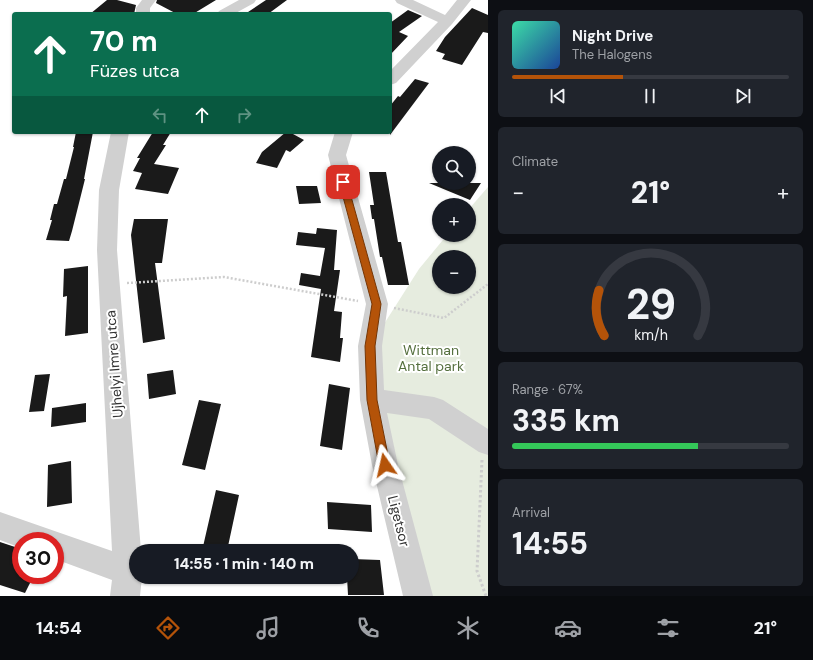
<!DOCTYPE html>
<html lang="en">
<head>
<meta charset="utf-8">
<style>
	body { margin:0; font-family:"DM Sans",sans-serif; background:#20242c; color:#f1f3f6; height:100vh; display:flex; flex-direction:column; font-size:15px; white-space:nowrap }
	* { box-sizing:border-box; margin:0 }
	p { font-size:13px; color:#9ea1a6 }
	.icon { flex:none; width:22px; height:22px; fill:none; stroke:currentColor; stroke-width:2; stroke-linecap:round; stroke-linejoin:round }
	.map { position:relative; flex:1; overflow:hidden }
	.drawer { display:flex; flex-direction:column; gap:10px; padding:10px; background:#0d0f14; width:325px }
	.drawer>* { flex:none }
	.top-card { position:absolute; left:12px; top:12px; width:380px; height:122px; border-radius:4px; box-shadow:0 1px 3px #0004; background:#0b6e4f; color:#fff; overflow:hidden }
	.controls { position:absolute; left:432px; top:146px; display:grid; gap:8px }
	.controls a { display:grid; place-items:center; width:44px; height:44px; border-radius:50%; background:#171b24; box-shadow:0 1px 3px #0004; font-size:20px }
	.speed { position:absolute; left:12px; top:532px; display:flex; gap:8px; font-size:20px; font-weight:700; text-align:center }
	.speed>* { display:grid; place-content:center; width:52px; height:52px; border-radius:50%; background:#171b24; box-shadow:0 1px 3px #0004; line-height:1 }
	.speed .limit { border:6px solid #d22; background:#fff; color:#111 }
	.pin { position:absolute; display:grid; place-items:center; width:34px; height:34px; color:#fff; margin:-17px; border-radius:8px; box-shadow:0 2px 6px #0006 }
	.me { position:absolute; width:44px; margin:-22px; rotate:349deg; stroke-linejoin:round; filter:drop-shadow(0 0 3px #0008) }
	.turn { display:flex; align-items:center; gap:14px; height:84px; padding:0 12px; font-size:18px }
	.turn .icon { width:52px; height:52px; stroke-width:2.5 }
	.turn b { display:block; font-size:28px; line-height:34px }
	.lanes { display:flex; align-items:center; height:38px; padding:0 12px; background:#0003; justify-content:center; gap:20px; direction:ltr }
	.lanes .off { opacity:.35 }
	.big { font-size:30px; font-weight:800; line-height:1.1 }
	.drawer .widget { flex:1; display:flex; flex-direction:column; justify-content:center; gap:6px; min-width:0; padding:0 14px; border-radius:6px; background:#20242c }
	.drawer .dial { align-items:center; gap:0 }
	.dial svg { height:104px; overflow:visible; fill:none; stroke:#363941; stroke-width:7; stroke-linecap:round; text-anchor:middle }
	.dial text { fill:#f1f3f6; stroke:none }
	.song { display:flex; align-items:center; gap:12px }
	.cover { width:48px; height:48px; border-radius:6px; background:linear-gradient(135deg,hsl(160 70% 55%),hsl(220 70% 35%)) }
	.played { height:4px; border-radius:2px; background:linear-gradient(90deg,#b45309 40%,#363941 40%) }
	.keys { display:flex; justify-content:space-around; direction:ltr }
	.heat { display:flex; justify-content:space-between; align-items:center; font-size:22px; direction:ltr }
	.charge { height:6px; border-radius:3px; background:linear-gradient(90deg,#34c759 67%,#363941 0) }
	.trip { position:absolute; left:129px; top:544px; width:230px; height:40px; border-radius:20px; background:#171b24; box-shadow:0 1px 3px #0004; font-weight:800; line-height:40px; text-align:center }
	.tab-bar { display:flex; height:64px; justify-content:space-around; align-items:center; background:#090b0e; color:#9ea1a6 }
	.tab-bar .icon { width:28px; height:28px }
	.tab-bar .current { color:#b45309 }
	.tab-bar b { font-size:18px; color:#f1f3f6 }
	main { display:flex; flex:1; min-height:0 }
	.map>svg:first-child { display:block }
	.green { fill:#e6ecdf; fill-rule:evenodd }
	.building { fill:#1a1a1a }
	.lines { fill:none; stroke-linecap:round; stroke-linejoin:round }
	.path-far1 { stroke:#cdcdcd; stroke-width:2.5; stroke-dasharray:2 2; stroke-linecap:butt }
	.path { stroke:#cdcdcd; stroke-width:3; stroke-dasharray:2.5 2.5; stroke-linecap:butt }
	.minor { fill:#d0d0d0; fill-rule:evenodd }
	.route { fill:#b45309; stroke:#753606 }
	.labels { text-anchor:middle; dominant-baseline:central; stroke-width:4; stroke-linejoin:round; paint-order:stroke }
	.park-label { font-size:14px; fill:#56703f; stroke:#fff }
	.street-label { font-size:14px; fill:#333; stroke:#fff }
</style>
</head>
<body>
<main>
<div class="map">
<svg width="488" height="596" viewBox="0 0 488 596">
	<rect width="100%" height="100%" fill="#fff"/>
	<path class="green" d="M 488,187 L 488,596 L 418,596 L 370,346 L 419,269 L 447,235 L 469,235 L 469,209 ZM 439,257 L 469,257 L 469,287 L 439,287 Z"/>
	<path class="building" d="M 107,0 L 117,0 L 136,5 L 134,14 L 90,14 Z
		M 157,0 L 216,0 L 193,14 L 177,14 L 156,3 Z
		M 266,0 L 287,0 L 268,14 L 245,14 Z
		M 472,8 L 488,15 L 488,33 L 483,32 L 462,65 L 442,59 L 445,54 L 436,51 L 445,37 Z
		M 408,10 L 422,16 L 399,32 L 408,36 L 390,55 L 390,23 Z
		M 415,79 L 429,83 L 390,135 L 390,106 L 398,96 L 400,97 Z
		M 76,132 L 93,132 L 84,179 L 85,179 L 72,231 L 69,241 L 46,240 L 52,220 L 50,220 L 54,204 L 57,204 L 64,179 L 66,179 L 74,147 L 73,147 Z
		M 153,132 L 171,132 L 163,145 L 166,145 L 154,164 L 179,168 L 168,194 L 135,189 L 142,173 L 133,171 L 140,158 L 137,158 Z
		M 286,132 L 294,132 L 293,134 L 304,140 L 290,152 L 286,150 L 277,168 L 256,163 L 262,152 Z
		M 369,172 L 386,172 L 398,242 L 401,242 L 409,285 L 388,285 L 382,257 L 380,257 L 374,219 L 372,219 L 370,205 L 374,205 Z
		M 429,183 L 481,183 L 470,200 Z
		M 296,186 L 317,186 L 321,203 L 299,204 Z
		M 134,219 L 168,219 L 162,263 L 155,263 L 165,339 L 143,343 L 131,235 Z
		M 317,228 L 337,230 L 334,270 L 340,270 L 334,311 L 342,312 L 340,338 L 343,338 L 340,362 L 311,357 L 321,289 L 299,285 L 301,273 L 320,276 L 325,248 L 296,245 L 298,232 L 316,234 Z
		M 88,266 L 88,333 L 65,336 L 67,296 L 63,297 L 64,269 Z
		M 173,370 L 176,394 L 149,399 L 147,374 Z
		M 50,374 L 44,411 L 29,412 L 35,375 Z
		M 329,384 L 350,388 L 342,450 L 320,446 Z
		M 199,400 L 221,404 L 205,470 L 182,465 Z
		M 86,403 L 86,422 L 51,427 L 52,408 Z
		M 71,461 L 72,503 L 47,507 L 48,465 Z
		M 216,490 L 239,495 L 227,551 L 202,551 Z
		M 327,502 L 371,505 L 372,532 L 328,529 Z
		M 0,542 L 21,549 L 21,575 L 34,575 L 25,593 L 0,585 Z
		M 352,559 L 380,560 L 384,595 L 348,595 L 347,577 L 352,577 Z"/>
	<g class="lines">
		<path class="path-far1" d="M 127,283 L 224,277 L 358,301
			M 394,308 L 444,318 L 488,284"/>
		<path class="path" d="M 482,460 L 477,571 L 486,596"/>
		<path class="minor" d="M 142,0 L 156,0 L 150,8 L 150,14 L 136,14 L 136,8 Z
			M 239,0 L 256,0 L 254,3 L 234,14 L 217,14 L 219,11 Z
			M 395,0 L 413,0 L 445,15 L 457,0 L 471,0 L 452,24 L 396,83 L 390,85 L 390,71 L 438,22 L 397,3 Z
			M 111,132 L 129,132 L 119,190 L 117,250 L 141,551 L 136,551 L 136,577 L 142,577 L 140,596 L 110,596 L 112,580 L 55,559 L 55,541 L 21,541 L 21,548 L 0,540 L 0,512 L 112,551 L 97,250 L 99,190 Z
			M 335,132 L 353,132 L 346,155 L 388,304 L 382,346 L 384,390 L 434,397 L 443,400 L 488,429 L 488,455 L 479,452 L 429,419 L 387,413 L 398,465 L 433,596 L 403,596 L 372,465 L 360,400 L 358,346 L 366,304 L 328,155 Z"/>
	</g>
	<path class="route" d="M 343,179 L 347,182 L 381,304 L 375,346 L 377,400 L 390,465 L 388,469 L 385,470 L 381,469 L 379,465 L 367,400 L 365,346 L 372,304 L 339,182 Z"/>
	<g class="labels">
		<g class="park-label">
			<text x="431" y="350">Wittman<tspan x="431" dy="16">Antal park</tspan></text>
		</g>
		<g class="street-label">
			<text transform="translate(114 364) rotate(-94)">Ujhelyi Imre utca</text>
			<text transform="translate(399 521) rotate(76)">Ligetsor</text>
		</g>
	</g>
</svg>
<div class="controls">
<a><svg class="icon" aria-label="search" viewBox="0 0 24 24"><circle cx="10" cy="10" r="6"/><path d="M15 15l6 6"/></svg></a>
<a>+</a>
<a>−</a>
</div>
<div class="speed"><div class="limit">30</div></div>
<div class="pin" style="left:343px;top:182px;background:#d93025"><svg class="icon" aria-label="arrive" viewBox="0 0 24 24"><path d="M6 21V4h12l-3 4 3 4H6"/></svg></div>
<svg class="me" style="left:385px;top:465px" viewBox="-20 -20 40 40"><path d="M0-17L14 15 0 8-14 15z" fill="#b45309" stroke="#fff" stroke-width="4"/></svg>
<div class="trip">14:55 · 1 min · 140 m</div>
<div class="top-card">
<div class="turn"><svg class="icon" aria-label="ahead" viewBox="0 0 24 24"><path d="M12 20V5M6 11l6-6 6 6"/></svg><div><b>70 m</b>Füzes utca</div></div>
<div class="lanes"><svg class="icon off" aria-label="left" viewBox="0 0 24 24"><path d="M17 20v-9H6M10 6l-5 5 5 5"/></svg><svg class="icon" aria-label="ahead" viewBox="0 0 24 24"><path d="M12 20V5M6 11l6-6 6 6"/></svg><svg class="icon off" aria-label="right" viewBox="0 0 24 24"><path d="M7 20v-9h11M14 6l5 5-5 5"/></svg></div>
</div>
</div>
<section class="drawer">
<div class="widget">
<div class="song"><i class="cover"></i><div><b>Night Drive</b><p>The Halogens</p></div></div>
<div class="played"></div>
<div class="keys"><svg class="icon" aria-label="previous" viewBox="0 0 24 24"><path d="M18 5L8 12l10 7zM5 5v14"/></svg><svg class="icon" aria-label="pause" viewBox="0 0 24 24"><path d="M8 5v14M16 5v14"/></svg><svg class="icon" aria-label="next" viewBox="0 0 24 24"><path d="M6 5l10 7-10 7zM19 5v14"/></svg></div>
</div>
<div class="widget"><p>Climate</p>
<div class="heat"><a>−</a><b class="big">21°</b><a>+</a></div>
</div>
<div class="widget dial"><svg viewBox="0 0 100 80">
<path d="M14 69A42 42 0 1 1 86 69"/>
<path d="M14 69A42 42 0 0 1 10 34" stroke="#b45309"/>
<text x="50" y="56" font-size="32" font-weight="700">29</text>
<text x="50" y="72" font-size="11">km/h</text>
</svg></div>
<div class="widget"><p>Range · 67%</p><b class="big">335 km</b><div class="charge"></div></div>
<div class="widget"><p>Arrival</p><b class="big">14:55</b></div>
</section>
</main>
<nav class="tab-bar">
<b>14:54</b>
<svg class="icon current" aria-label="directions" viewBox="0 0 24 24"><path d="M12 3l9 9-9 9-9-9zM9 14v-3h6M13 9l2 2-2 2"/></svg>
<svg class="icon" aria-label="music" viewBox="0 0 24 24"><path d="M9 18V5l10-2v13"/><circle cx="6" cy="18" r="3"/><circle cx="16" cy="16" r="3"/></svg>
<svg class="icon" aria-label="phone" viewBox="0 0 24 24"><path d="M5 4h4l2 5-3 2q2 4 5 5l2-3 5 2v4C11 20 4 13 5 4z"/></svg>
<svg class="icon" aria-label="climate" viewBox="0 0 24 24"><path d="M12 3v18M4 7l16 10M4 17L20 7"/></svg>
<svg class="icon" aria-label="car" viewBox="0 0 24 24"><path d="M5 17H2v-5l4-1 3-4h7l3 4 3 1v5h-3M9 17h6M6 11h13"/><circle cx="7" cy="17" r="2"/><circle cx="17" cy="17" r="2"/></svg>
<svg class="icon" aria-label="filters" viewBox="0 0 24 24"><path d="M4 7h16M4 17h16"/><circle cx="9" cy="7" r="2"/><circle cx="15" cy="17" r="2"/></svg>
<b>21°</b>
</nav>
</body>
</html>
